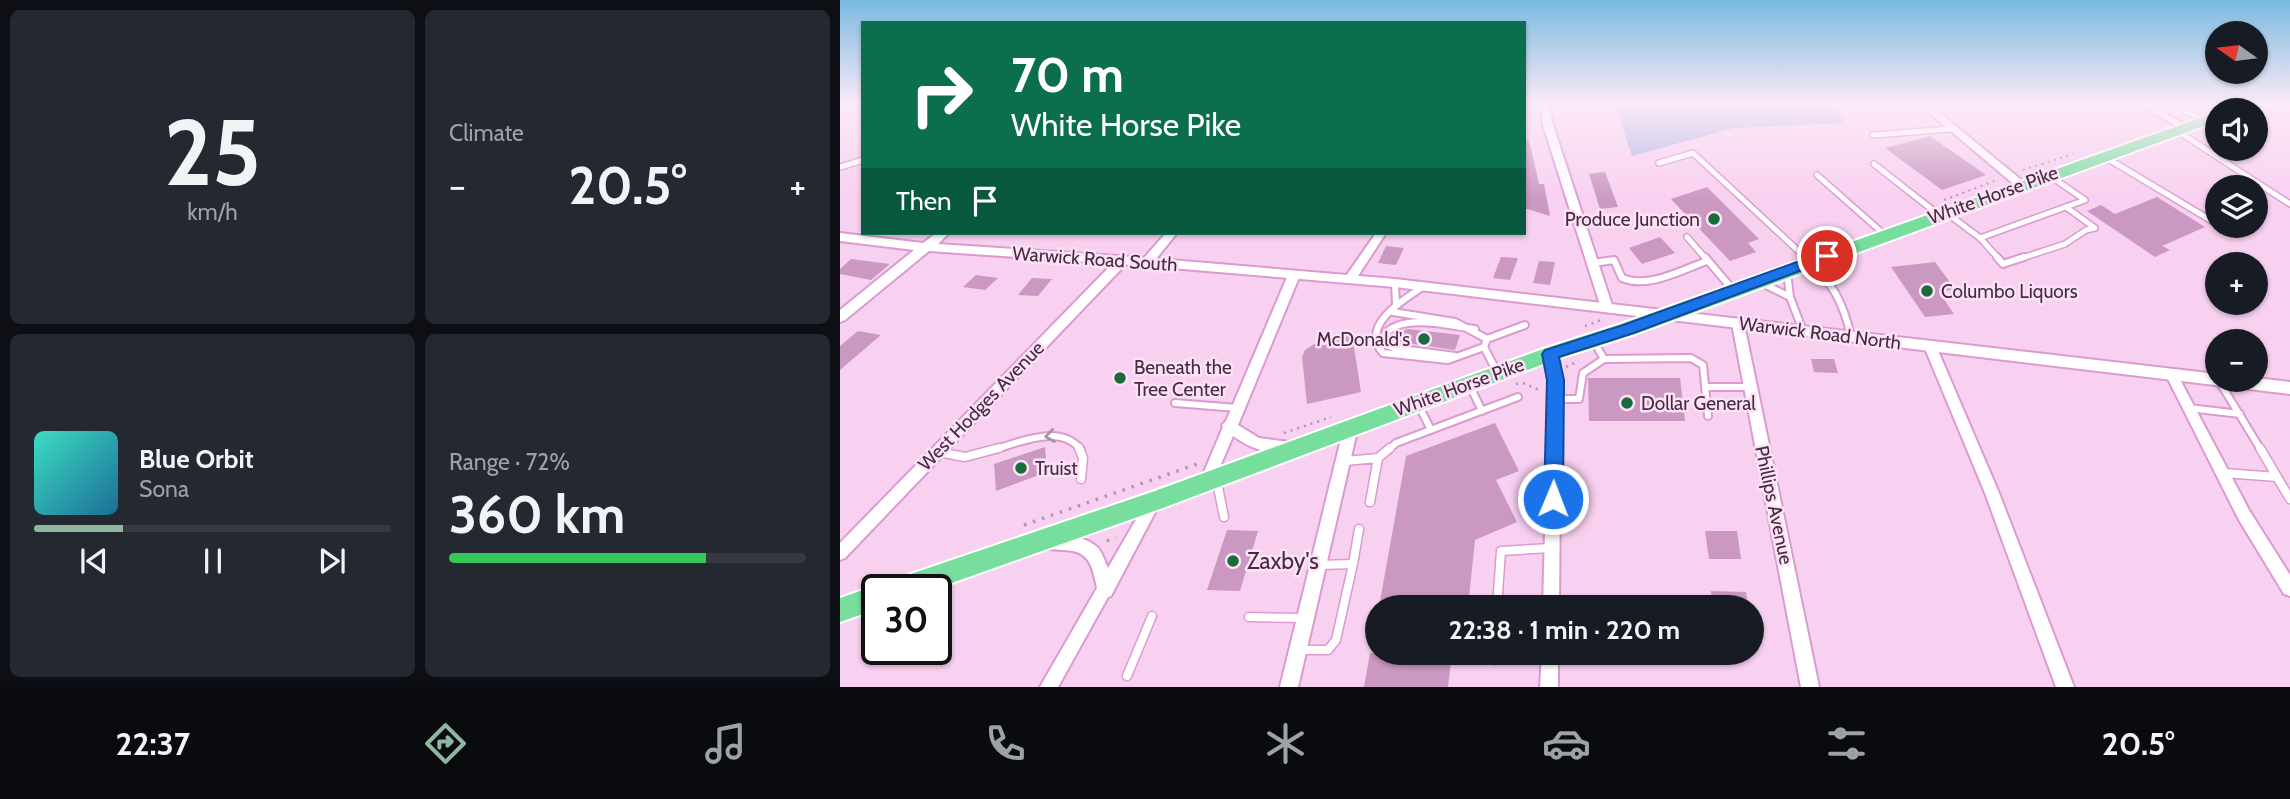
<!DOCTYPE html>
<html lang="en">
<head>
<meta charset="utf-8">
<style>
	body { margin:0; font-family:Cabin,sans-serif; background:#242831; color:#f1f3f6; height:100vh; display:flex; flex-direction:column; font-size:26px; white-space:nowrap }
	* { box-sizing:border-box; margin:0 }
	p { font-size:23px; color:#9ea1a6 }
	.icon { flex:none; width:38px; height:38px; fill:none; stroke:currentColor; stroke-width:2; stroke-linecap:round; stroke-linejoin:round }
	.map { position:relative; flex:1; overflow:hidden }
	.drawer { display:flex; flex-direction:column; gap:10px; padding:10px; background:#0d0f14; width:840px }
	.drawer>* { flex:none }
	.top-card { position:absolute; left:21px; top:21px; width:665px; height:214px; border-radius:0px; box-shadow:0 2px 5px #0004; background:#0b6e4f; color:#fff; overflow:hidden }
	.needle { width:46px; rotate:284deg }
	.tools { position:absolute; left:1365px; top:21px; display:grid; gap:14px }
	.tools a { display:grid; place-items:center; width:63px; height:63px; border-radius:50%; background:#171b24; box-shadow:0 2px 5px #0004; font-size:35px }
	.speed { position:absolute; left:21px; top:574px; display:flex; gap:14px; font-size:35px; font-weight:700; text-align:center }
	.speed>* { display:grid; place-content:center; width:91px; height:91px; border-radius:50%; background:#171b24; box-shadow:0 2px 5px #0004; line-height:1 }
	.speed .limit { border:4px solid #111; border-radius:10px; background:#fff; color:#111 }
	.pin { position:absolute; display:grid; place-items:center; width:60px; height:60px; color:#fff; margin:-30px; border:4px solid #fff; border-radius:50%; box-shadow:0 2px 7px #0007 }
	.me { position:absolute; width:77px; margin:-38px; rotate:1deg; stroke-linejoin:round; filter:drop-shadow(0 0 5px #0008) }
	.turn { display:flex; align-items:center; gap:24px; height:147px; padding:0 35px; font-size:32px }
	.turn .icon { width:91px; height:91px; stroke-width:2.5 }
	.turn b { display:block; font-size:49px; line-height:60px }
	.then { display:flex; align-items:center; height:66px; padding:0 35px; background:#0003; gap:14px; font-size:26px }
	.big { font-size:52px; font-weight:700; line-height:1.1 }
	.drawer .card { flex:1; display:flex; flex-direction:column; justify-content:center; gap:10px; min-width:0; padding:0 24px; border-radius:10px; background:#242831 }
	.drawer .dial { align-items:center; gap:0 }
	.dial b { font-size:91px; line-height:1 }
	.song { display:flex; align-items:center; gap:21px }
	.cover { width:84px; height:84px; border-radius:10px; background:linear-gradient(135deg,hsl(170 70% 55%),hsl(200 70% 35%)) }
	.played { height:7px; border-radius:4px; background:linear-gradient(90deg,#90b6a2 25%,#363941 25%) }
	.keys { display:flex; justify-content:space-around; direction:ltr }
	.heat { display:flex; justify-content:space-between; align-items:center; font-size:38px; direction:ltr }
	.charge { height:10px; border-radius:5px; background:linear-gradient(90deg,#34c759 72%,#363941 0) }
	.drawer .tiles { flex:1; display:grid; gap:10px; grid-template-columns:repeat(2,1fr) }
	.trip { position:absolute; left:525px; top:595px; width:399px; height:70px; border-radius:35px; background:#171b24; box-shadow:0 2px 5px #0004; font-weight:700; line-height:70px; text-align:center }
	.menu { display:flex; height:112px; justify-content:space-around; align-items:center; background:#090b0e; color:#9ea1a6 }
	.menu .icon { width:49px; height:49px }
	.menu .active { color:#90b6a2 }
	.menu b { font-size:32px; color:#f1f3f6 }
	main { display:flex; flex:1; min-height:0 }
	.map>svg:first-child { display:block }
	.green { fill:#aab6e3 }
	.building { fill:#ca98c1 }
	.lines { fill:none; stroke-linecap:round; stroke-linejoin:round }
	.service-far2-casing { stroke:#db9bd0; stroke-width:8 }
	.service-far1-casing { stroke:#db9bd0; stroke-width:10 }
	.service-casing { stroke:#db9bd0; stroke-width:11 }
	.minor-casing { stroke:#db9bd0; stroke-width:4 }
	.tertiary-casing { stroke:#db9bd0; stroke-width:4 }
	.trunk-casing { stroke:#fff; stroke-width:4 }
	.path-far2 { stroke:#b693af; stroke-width:2; stroke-dasharray:2 4.5; stroke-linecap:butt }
	.path-far1 { stroke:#b693af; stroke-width:2.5; stroke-dasharray:2 5; stroke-linecap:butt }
	.path { stroke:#b693af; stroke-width:3.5; stroke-dasharray:2.5 7; stroke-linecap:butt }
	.service-far2 { stroke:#fff; stroke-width:5 }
	.service-far1 { stroke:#fff; stroke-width:6 }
	.service { stroke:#fff; stroke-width:8 }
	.minor { fill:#fff; fill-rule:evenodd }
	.tertiary { fill:#fff; fill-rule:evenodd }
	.trunk { fill:#78de9e; fill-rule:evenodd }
	.oneway { stroke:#a295a0 }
	.route { fill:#1a73e8; stroke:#114b97; stroke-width:2 }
	.poi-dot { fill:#196b3b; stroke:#fde2f7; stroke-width:2.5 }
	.labels { text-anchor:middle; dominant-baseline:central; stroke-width:5; stroke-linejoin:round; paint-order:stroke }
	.street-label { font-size:19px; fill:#452b40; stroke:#fde2f7 }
	.poi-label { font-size:19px; fill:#452b40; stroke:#fde2f7; text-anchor:start }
	.near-poi-label { font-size:23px; fill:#452b40; stroke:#fde2f7; text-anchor:start }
</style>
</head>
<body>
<main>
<section class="drawer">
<div class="tiles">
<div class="card dial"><b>25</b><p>km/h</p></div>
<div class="card"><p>Climate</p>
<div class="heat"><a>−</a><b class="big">20.5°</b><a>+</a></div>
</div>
<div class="card">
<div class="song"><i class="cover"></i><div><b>Blue Orbit</b><p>Sona</p></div></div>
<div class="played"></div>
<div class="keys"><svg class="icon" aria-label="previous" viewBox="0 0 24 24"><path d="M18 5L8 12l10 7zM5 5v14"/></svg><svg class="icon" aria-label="pause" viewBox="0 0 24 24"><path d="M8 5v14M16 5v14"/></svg><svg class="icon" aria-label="next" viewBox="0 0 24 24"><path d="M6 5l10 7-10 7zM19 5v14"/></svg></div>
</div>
<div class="card"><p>Range · 72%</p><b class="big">360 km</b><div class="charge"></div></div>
</div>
</section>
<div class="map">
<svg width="1450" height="687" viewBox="0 0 1450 687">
	<rect width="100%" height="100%" fill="#f8d0f0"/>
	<path class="green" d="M 775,104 L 995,104 L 1004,123 L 894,128 L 792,156 Z"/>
	<path class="building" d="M 1090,136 L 1146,175 L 1102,190 L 1045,148 Z
		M 689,140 L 699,184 L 704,184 L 710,216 L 684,208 L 684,141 Z
		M 765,172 L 778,207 L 760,209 L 749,174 Z
		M 867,187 L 919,239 L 908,243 L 916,252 L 890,261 L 831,199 Z
		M 1317,197 L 1365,227 L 1322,246 L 1330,250 L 1315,257 L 1247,211 L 1261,205 L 1275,214 Z
		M 820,237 L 835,253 L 802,264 L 789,248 Z
		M 546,246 L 564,248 L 556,265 L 538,263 Z
		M 661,257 L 678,258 L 670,280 L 653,278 Z
		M 11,259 L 50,264 L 31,280 L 0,274 L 0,269 Z
		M 699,261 L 715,262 L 710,285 L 693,283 Z
		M 1095,262 L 1115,289 L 1099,292 L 1114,314 L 1085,317 L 1051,267 Z
		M 136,275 L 158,278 L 145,290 L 123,287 Z
		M 192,278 L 212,279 L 198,296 L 178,295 Z
		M 568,329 L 620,335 L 615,350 L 552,341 L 551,336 L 556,333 Z
		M 18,331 L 41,335 L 0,370 L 0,346 Z
		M 512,335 L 521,392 L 467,404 L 462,357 L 465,350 L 476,343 Z
		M 971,359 L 994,359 L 998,373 L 974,372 Z
		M 748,378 L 840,378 L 845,421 L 749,421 Z
		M 655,423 L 679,471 L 656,480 L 677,522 L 635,540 L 628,607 L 539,607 L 566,456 Z
		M 205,447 L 207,472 L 156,491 L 154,464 Z
		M 387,530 L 418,531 L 400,591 L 367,590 Z
		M 865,531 L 897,531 L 901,559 L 869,559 Z
		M 871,591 L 906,592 L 908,607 L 873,607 Z
		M 530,653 L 612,653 L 608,687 L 524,687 Z"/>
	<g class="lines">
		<defs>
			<path id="service-far2" d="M 1333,104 L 1363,121
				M 1385,104 L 1395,109
				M 1319,113 L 1336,106
				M 1336,130 L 1450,204
				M 1033,135 L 1111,129
				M 1265,157 L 1372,221
				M 819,163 L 853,153 L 967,259
				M 1034,164 L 1099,215
				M 0,167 L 23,160
				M 977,175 L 1045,235
				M 1108,214 L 1140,238 L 1245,200 L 1210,176
				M 847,237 L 866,259
				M 1140,238 L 1159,259
				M 1179,259 L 1225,244 L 1246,230 L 1255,228 L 1226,207"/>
			<path id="service-far1" d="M 865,257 L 893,290
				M 965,257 C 992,283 1003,300 1011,337
				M 1157,257 L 1163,264 L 1184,257
				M 753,263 L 774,260 L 782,278 C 809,289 841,270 867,261
				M 920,282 L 950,297 L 947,272
				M 555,283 L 556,305
				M 584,286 C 563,300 519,326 543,353 L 608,360 L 644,347
				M 950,297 L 963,331
				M 553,312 L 615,322 L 647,339
				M 753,340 L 764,359
				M 615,356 L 554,348 L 547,345 L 545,334 C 563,313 610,326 635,329
				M 657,372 L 644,347 L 647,339 L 685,325
				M 1379,381 L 1421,450
				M 629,384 L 642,411
				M 865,387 L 910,387
				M 715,399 L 739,399 L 743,373 L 764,359 L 851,358 L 863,365 L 868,416
				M 335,403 L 397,408
				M 578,404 L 591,430
				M 1349,408 L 1400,414
				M 153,450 C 180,442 221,423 241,450
				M 548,450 L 556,443 L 678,397"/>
			<path id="service" d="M 239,448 L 243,458 L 241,479
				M 1420,448 L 1450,499
				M 98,452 L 125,457 L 159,448
				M 505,461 L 538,458 L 550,448
				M 1384,473 L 1437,477
				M 377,482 L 384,517
				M 530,502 L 538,458
				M 480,565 L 513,564 L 519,529
				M 657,607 L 661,551 L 710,548
				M 409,617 L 463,618
				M 458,650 L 488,650 L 496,640 L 513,564
				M 655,653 L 655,660
				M 287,676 L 312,616"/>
			<path id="minor" d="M 700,104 L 709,104 L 713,125 L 773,308 L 771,311 L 767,312 L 761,308 L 703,125 Z
				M 1079,104 L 1089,104 L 1185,183 L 1185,187 L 1177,187 Z
				M 1299,104 L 1310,104 L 1349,127 L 1347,129 L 1341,129 Z
				M 326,233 L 337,233 L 311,265 L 303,265 L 301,262 L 303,259 Z
				M 536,233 L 546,233 L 514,282 L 506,282 L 504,279 Z
				M 283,256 L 287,257 L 289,260 L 287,263 L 5,558 L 0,560 L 0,543 L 279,257 Z
				M 454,271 L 460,275 L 398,425 L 419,438 L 450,442 L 455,444 L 457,448 L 455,452 C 435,458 409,448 393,436 L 373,483 L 368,485 L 363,483 L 361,479 L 383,427 L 382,425 L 386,421 L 448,275 Z
				M 898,320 L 904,324 L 979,687 L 961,687 L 892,324 Z
				M 1090,341 L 1096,346 L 1159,493 L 1234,687 L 1216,687 L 1145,493 L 1084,346 Z
				M 710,349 L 716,354 L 721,380 L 719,607 L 703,607 L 709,380 L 704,354 Z
				M 1332,370 L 1336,372 L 1409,510 L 1450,575 L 1450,596 L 1444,594 L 1399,520 L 1326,375 L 1328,372 Z
				M 511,422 L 516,423 L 518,427 L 458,687 L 440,687 L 504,427 L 506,423 Z
				M 314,495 L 319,497 L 321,501 L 319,505 L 271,596 L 268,597 L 218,687 L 200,687 L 257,588 C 252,564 249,550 222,550 C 215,549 211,550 205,548 L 202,543 L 205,538 C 220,532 246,536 258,548 C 263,554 265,562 268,568 L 309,497 Z
				M 702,653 L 718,653 L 718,687 L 700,687 Z"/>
			<path id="tertiary" d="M 0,233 L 83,243 L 96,233 L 109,233 L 98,244 L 307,258 L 555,279 L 1377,374 L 1377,380 L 1416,378 L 1450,382 L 1450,394 L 555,287 L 307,266 L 89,251 L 5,320 L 0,322 L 0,310 L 74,250 L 0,241 Z"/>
			<path id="trunk" d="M 1394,104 L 1415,104 L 1404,110 L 1385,110 Z
				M 1377,112 L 1377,121 L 795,334 L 717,359 L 323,508 L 92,590 L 47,590 L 50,582 L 59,578 L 312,492 L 703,349 L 781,324 Z
				M 37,585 L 46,590 L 37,590 L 37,609 L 0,622 L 0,598 Z"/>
		</defs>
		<use href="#service-far2" class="service-far2-casing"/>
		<use href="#service-far1" class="service-far1-casing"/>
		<use href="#service" class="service-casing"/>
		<use href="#minor" class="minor-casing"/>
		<use href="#tertiary" class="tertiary-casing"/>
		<use href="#trunk" class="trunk-casing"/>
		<path class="path-far2" d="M 1416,116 L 1446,104
			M 1183,170 L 1233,154
			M 1104,200 L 1157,180"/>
		<path class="path-far1" d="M 745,326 L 761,320
			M 726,367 L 739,361
			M 676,384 L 683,383 L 697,389 L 702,386
			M 444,433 L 491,417"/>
		<path class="path" d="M 184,525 L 360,463
			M 267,541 L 276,537"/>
		<use href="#service-far2" class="service-far2"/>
		<use href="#service-far1" class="service-far1"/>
		<use href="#service" class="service"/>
		<use href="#minor" class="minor"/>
		<use href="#tertiary" class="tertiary"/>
		<use href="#trunk" class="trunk"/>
	</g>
	<defs><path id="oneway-chevron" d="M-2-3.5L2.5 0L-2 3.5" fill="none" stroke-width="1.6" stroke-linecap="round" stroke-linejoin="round" transform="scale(1.75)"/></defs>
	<use class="oneway" href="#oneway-chevron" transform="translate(210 436) rotate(172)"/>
	<linearGradient id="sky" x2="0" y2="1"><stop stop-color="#7abae0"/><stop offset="0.52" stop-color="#fceaf8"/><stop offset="1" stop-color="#fceaf8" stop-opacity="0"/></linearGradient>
	<rect width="1450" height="201" fill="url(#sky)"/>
	<path class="route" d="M 987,251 L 994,256 L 992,259 L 794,333 L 719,357 L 724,380 L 723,499 L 720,504 L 713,507 L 706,504 L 704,499 L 707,380 L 702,354 L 705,350 L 783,325 Z"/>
	<g class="poi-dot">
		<circle cx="874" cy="219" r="7"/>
		<circle cx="1087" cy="291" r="7"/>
		<circle cx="584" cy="339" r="7"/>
		<circle cx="280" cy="378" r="7"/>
		<circle cx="787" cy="403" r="7"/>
		<circle cx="181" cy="468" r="7"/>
		<circle cx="393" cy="561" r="7"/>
	</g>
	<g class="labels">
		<g class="street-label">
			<text transform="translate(1153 195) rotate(-20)">White Horse Pike</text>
			<text transform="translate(255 259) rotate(4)">Warwick Road South</text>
			<text transform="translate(980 333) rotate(7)">Warwick Road North</text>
			<text transform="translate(619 387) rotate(-20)">White Horse Pike</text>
			<text transform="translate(141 406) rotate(-46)">West Hodges Avenue</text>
			<text transform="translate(934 505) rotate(78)">Phillips Avenue</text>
		</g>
		<g class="poi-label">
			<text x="860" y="219" text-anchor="end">Produce Junction</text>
			<text x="1101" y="291">Columbo Liquors</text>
			<text x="570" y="339" text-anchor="end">McDonald's</text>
			<text x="294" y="367">Beneath the<tspan x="294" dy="22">Tree Center</tspan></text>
			<text x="801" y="403">Dollar General</text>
			<text x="195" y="468">Truist</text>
		</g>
		<g class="near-poi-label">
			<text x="407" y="561">Zaxby's</text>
		</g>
	</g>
</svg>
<div class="tools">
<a><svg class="needle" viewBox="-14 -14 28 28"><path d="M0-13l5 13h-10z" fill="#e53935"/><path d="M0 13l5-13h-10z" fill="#9ea1a6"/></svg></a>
<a><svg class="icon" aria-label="sound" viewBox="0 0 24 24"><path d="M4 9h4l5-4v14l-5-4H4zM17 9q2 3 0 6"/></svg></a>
<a><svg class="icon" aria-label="layers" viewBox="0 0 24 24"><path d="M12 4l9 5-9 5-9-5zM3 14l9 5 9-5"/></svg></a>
<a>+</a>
<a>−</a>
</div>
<div class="speed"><div class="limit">30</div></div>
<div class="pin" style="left:987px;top:256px;background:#d93025"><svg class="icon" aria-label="arrive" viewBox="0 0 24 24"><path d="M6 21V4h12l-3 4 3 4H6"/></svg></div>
<svg class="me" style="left:713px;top:499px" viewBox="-20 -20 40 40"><circle r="17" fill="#1a73e8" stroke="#fff" stroke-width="3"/><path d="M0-11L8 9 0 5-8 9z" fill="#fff"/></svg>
<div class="trip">22:38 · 1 min · 220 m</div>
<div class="top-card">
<div class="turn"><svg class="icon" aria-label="right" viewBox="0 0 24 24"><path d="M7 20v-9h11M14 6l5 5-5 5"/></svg><div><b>70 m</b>White Horse Pike</div></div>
<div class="then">Then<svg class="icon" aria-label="arrive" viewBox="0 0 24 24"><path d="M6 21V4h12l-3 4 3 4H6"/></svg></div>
</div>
</div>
</main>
<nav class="menu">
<b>22:37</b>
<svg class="icon active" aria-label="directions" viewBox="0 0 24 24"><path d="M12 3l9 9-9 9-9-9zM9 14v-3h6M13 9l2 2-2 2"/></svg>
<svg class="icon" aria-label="music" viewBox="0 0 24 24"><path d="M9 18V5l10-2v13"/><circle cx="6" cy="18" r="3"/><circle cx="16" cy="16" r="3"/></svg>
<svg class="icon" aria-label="phone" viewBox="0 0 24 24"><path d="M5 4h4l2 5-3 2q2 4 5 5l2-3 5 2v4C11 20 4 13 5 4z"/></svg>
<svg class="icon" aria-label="climate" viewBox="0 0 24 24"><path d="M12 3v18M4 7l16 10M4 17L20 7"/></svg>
<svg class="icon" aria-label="car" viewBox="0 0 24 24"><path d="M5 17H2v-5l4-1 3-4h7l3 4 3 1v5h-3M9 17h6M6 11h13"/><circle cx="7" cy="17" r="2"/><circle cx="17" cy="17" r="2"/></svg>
<svg class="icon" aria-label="filters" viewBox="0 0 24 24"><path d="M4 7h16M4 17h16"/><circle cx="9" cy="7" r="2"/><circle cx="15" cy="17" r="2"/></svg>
<b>20.5°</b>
</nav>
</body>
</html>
